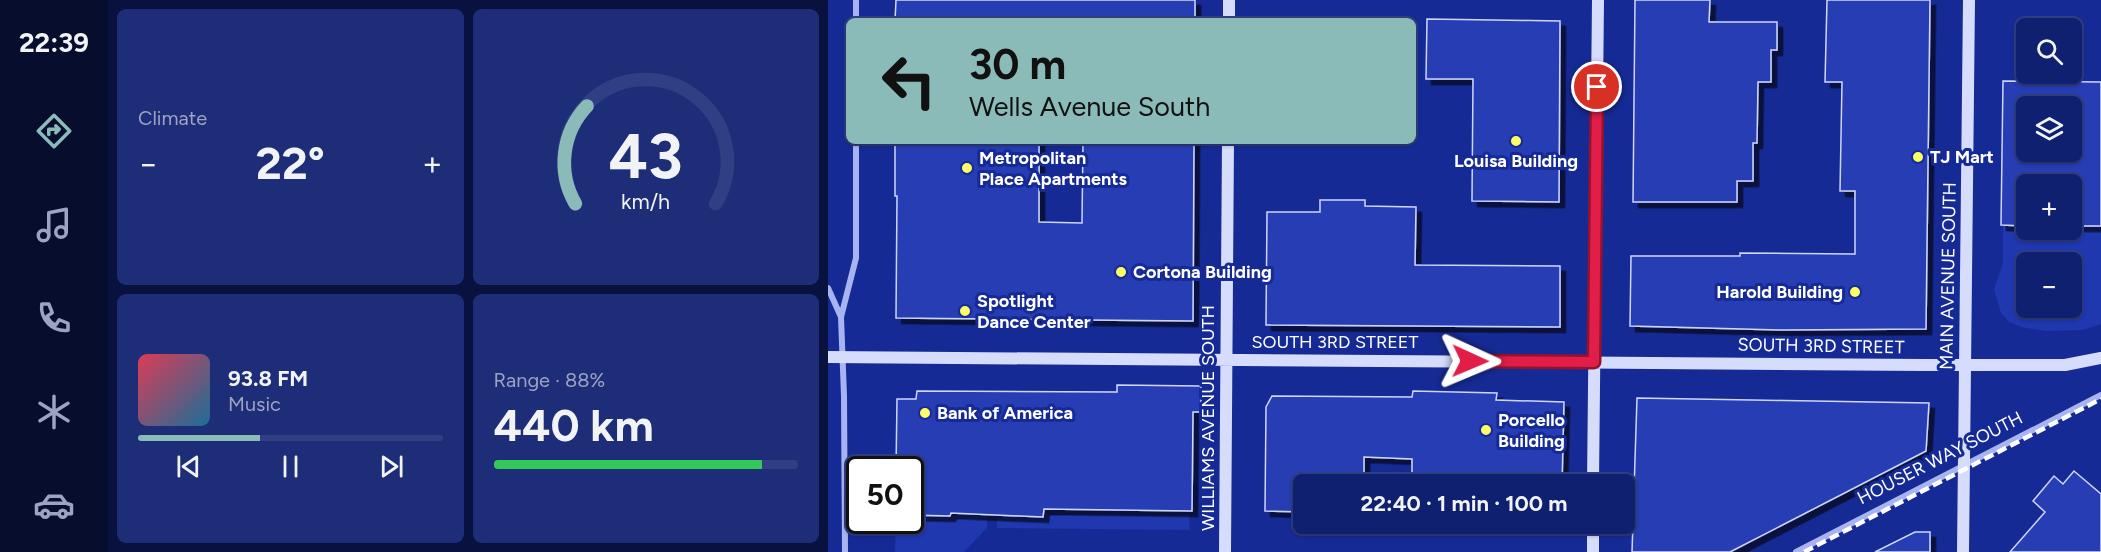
<!DOCTYPE html>
<html lang="en">
<head>
<meta charset="utf-8">
<style>
	body { margin:0; font-family:Figtree,sans-serif; background:#1e2d78; color:#f1f3f6; height:100vh; display:flex; flex-direction:column; font-size:22px; white-space:nowrap }
	* { box-sizing:border-box; margin:0 }
	p { font-size:20px; color:#9ca3c3 }
	.icon { flex:none; width:33px; height:33px; fill:none; stroke:currentColor; stroke-width:2; stroke-linecap:round; stroke-linejoin:round }
	.map { position:relative; flex:1; overflow:hidden }
	.details { display:flex; flex-direction:column; gap:9px; padding:9px; background:#09123e; width:720px }
	.details>* { flex:none }
	.guide { position:absolute; left:18px; top:18px; width:570px; height:126px; border-radius:9px; box-shadow:0 2px 4px #0004,0 0 0 2px #303e83; background:#8bbbb9; color:#111; overflow:hidden }
	.buttons { position:absolute; left:1188px; top:18px; display:grid; gap:12px }
	.buttons a { display:grid; place-items:center; width:66px; height:66px; border-radius:9px; background:#102070; box-shadow:0 2px 4px #0004,0 0 0 2px #303e83; font-size:30px }
	.speed { position:absolute; left:18px; top:456px; display:flex; gap:12px; font-size:30px; font-weight:700; text-align:center }
	.speed>* { display:grid; place-content:center; width:78px; height:78px; border-radius:50%; background:#102070; box-shadow:0 2px 4px #0004,0 0 0 2px #303e83; line-height:1 }
	.speed .limit { border:3px solid #111; border-radius:9px; background:#fff; color:#111 }
	.pin { position:absolute; display:grid; place-items:center; width:51px; height:51px; color:#fff; margin:-26px; border:3px solid #fff; border-radius:50%; box-shadow:0 2px 6px #0007 }
	.me { position:absolute; width:66px; margin:-33px; rotate:91deg; stroke-linejoin:round; filter:drop-shadow(0 0 4px #0008) }
	.turn { display:flex; align-items:center; gap:21px; height:126px; padding:0 24px; font-size:27px }
	.turn .icon { width:78px; height:78px; stroke-width:2.5 }
	.turn b { display:block; font-size:42px; line-height:51px }
	.big { font-size:45px; font-weight:700; line-height:1.1 }
	.details .widget { flex:1; display:flex; flex-direction:column; justify-content:center; gap:9px; min-width:0; padding:0 21px; border-radius:9px; background:#1e2d78 }
	.details .dial { align-items:center; gap:0 }
	.dial svg { height:156px; overflow:visible; fill:none; stroke:#303e83; stroke-width:7; stroke-linecap:round; text-anchor:middle }
	.dial text { fill:#f1f3f6; stroke:none }
	.song { display:flex; align-items:center; gap:18px }
	.cover { width:72px; height:72px; border-radius:9px; background:linear-gradient(135deg,hsl(350 70% 55%),hsl(200 70% 35%)) }
	.played { height:6px; border-radius:3px; background:linear-gradient(90deg,#8bbbb9 40%,#303e83 40%) }
	.keys { display:flex; justify-content:space-around; direction:ltr }
	.heat { display:flex; justify-content:space-between; align-items:center; font-size:33px; direction:ltr }
	.charge { height:9px; border-radius:4px; background:linear-gradient(90deg,#34c759 88%,#303e83 0) }
	.details .tiles { flex:1; display:grid; gap:9px; grid-template-columns:repeat(2,1fr) }
	.trip { position:absolute; left:465px; top:474px; width:342px; height:60px; border-radius:9px; background:#102070; box-shadow:0 2px 4px #0004,0 0 0 2px #303e83; font-weight:700; line-height:60px; text-align:center }
	main { display:flex; flex:1; min-height:0 }
	.dock { display:flex; flex-direction:column; width:108px; justify-content:space-around; align-items:center; background:#060d2d; color:#9ca3c3 }
	.dock .icon { width:42px; height:42px }
	.dock .on { color:#8bbbb9 }
	.dock b { font-size:27px; color:#f1f3f6 }
	.map>svg:first-child { display:block }
	.green { fill:#1f37af; fill-rule:evenodd }
	.building { fill:#253db4; stroke:#cfd6fc; stroke-width:1.5; fill-rule:evenodd; filter:url(#shadow) }
	.lines { fill:none; stroke-linecap:round; stroke-linejoin:round }
	.street { stroke:#a7b4f1; stroke-width:6 }
	.secondary { stroke:#d6dcfc; stroke-width:12 }
	.rail { stroke:#fff; stroke-width:4.5; stroke-dasharray:10 4.5; stroke-linecap:butt }
	.route-casing { stroke:#92132f; stroke-width:15 }
	.route { stroke:#e11d48; stroke-width:10 }
	.poi-dot { fill:#fffd67; stroke:#162a95; stroke-width:2 }
	.labels { text-anchor:middle; dominant-baseline:central; stroke-width:6; stroke-linejoin:round; paint-order:stroke }
	.poi-label { font-size:18px; font-weight:bold; fill:#fff; stroke:#162a95; text-anchor:start }
	.street-label { font-size:18px; fill:#fff; stroke:#162a95 }
</style>
</head>
<body>
<main>
<nav class="dock">
<b>22:39</b>
<svg class="icon on" aria-label="directions" viewBox="0 0 24 24"><path d="M12 3l9 9-9 9-9-9zM9 14v-3h6M13 9l2 2-2 2"/></svg>
<svg class="icon" aria-label="music" viewBox="0 0 24 24"><path d="M9 18V5l10-2v13"/><circle cx="6" cy="18" r="3"/><circle cx="16" cy="16" r="3"/></svg>
<svg class="icon" aria-label="phone" viewBox="0 0 24 24"><path d="M5 4h4l2 5-3 2q2 4 5 5l2-3 5 2v4C11 20 4 13 5 4z"/></svg>
<svg class="icon" aria-label="climate" viewBox="0 0 24 24"><path d="M12 3v18M4 7l16 10M4 17L20 7"/></svg>
<svg class="icon" aria-label="car" viewBox="0 0 24 24"><path d="M5 17H2v-5l4-1 3-4h7l3 4 3 1v5h-3M9 17h6M6 11h13"/><circle cx="7" cy="17" r="2"/><circle cx="17" cy="17" r="2"/></svg>
</nav>
<section class="details">
<div class="tiles">
<div class="widget"><p>Climate</p>
<div class="heat"><a>−</a><b class="big">22°</b><a>+</a></div>
</div>
<div class="widget dial"><svg viewBox="0 0 100 80">
<path d="M14 69A42 42 0 1 1 86 69"/>
<path d="M14 69A42 42 0 0 1 20 19" stroke="#8bbbb9"/>
<text x="50" y="56" font-size="32" font-weight="700">43</text>
<text x="50" y="72" font-size="11">km/h</text>
</svg></div>
<div class="widget">
<div class="song"><i class="cover"></i><div><b>93.8 FM</b><p>Music</p></div></div>
<div class="played"></div>
<div class="keys"><svg class="icon" aria-label="previous" viewBox="0 0 24 24"><path d="M18 5L8 12l10 7zM5 5v14"/></svg><svg class="icon" aria-label="pause" viewBox="0 0 24 24"><path d="M8 5v14M16 5v14"/></svg><svg class="icon" aria-label="next" viewBox="0 0 24 24"><path d="M6 5l10 7-10 7zM19 5v14"/></svg></div>
</div>
<div class="widget"><p>Range · 88%</p><b class="big">440 km</b><div class="charge"></div></div>
</div>
</section>
<div class="map">
<svg width="1273" height="552" viewBox="0 0 1273 552">
	<defs>
		<filter id="shadow"><feDropShadow dx="5.5" dy="5.5" stdDeviation="0" flood-color="#0009"/></filter>
	</defs>
	<rect width="100%" height="100%" fill="#162a95"/>
	<path class="green" d="M 1175,225 L 1198,226 L 1198,230 L 1244,230 L 1244,226 L 1273,226 L 1273,324 L 1255,330 L 1217,331 L 1193,327 L 1181,322 L 1173,313 L 1166,289 L 1175,263 ZM 1198,262 L 1244,262 L 1244,308 L 1198,308 Z
		M 83,515 L 159,515 L 159,528 L 136,552 L 67,552 L 68,521 L 82,520 Z
		M 169,515 L 361,515 L 362,530 L 169,528 Z"/>
	<path class="building" d="M 68,0 L 367,0 L 367,21 L 67,21 Z
		M 807,0 L 882,0 L 881,22 L 949,22 L 949,50 L 943,50 L 943,82 L 930,82 L 929,143 L 925,143 L 925,181 L 909,181 L 909,202 L 805,202 Z
		M 999,0 L 1102,0 L 1098,329 L 955,330 L 802,326 L 803,256 L 912,256 L 912,253 L 1027,254 L 1027,191 L 1012,191 L 1014,82 L 997,82 Z
		M 599,19 L 732,21 L 731,202 L 644,201 L 645,79 L 598,79 Z
		M 1175,81 L 1273,82 L 1273,226 L 1244,226 L 1244,184 L 1198,184 L 1198,226 L 1173,225 ZM 1198,106 L 1244,106 L 1244,152 L 1198,152 Z
		M 67,141 L 211,141 L 211,222 L 254,223 L 255,141 L 366,141 L 365,321 L 68,318 L 69,196 L 67,196 Z
		M 492,200 L 537,200 L 537,206 L 588,207 L 587,265 L 732,266 L 732,327 L 438,325 L 439,212 L 492,212 Z
		M 289,385 L 373,386 L 373,412 L 365,412 L 364,511 L 216,509 L 215,517 L 123,513 L 122,516 L 82,515 L 82,470 L 68,470 L 69,399 L 88,399 L 89,391 L 289,392 Z
		M 585,391 L 669,393 L 668,400 L 736,402 L 734,484 L 584,484 L 584,459 L 536,457 L 536,484 L 476,484 L 476,512 L 437,511 L 438,407 L 444,396 L 584,397 Z
		M 809,398 L 1101,403 L 1098,451 L 902,552 L 804,552 Z
		M 1246,471 L 1273,494 L 1273,552 L 1182,552 L 1217,512 L 1205,501 L 1226,476 L 1235,484 Z
		M 1087,532 L 1102,532 L 1102,552 L 1047,552 Z"/>
	<g class="lines">
		<path class="street" d="M 28,0 L 28,21
			M 0,288 L 13,317
			M 17,552 L 16,396 L 13,317 L 28,258 L 28,141
			M 968,552 L 1273,395"/>
		<path class="secondary" d="M 401,21 L 401,0
			M 0,357 L 1096,365 L 1237,365 L 1273,358
			M 765,484 L 770,0
			M 397,552 L 400,141
			M 765,552 L 765,524
			M 1135,552 L 1141,0"/>
		<path class="rail" d="M 976,552 L 1273,399"/>
	</g>
	<g class="lines">
		<defs>
			<path id="route" d="M 642,361 L 766,362 L 769,87"/>
		</defs>
		<use href="#route" class="route-casing"/>
		<use href="#route" class="route"/>
	</g>
	<g class="poi-dot">
		<circle cx="688" cy="141" r="6"/>
		<circle cx="1090" cy="157" r="6"/>
		<circle cx="139" cy="168" r="6"/>
		<circle cx="293" cy="272" r="6"/>
		<circle cx="1027" cy="292" r="6"/>
		<circle cx="137" cy="311" r="6"/>
		<circle cx="97" cy="413" r="6"/>
		<circle cx="658" cy="430" r="6"/>
	</g>
	<g class="labels">
		<g class="poi-label">
			<text x="1102" y="157">TJ Mart</text>
			<text x="151" y="158">Metropolitan<tspan x="151" dy="21">Place Apartments</tspan></text>
			<text x="688" y="161" text-anchor="middle">Louisa Building</text>
			<text x="305" y="272">Cortona Building</text>
			<text x="1015" y="292" text-anchor="end">Harold Building</text>
			<text x="149" y="301">Spotlight<tspan x="149" dy="21">Dance Center</tspan></text>
			<text x="109" y="413">Bank of America</text>
			<text x="670" y="420">Porcello<tspan x="670" dy="21">Building</tspan></text>
		</g>
		<g class="street-label">
			<text transform="translate(1120 276) rotate(-89)">MAIN AVENUE SOUTH</text>
			<text x="507" y="342">SOUTH 3RD STREET</text>
			<text transform="translate(993 346) rotate(1)">SOUTH 3RD STREET</text>
			<text transform="translate(380 418) rotate(-90)">WILLIAMS AVENUE SOUTH</text>
			<text transform="translate(1112 458) rotate(-27)">HOUSER WAY SOUTH</text>
		</g>
	</g>
</svg>
<div class="buttons">
<a><svg class="icon" aria-label="search" viewBox="0 0 24 24"><circle cx="10" cy="10" r="6"/><path d="M15 15l6 6"/></svg></a>
<a><svg class="icon" aria-label="layers" viewBox="0 0 24 24"><path d="M12 4l9 5-9 5-9-5zM3 14l9 5 9-5"/></svg></a>
<a>+</a>
<a>−</a>
</div>
<div class="speed"><div class="limit">50</div></div>
<div class="pin" style="left:769px;top:87px;background:#d93025"><svg class="icon" aria-label="arrive" viewBox="0 0 24 24"><path d="M6 21V4h12l-3 4 3 4H6"/></svg></div>
<svg class="me" style="left:642px;top:361px" viewBox="-20 -20 40 40"><path d="M0-17L14 15 0 8-14 15z" fill="#e11d48" stroke="#fff" stroke-width="4"/></svg>
<div class="trip">22:40 · 1 min · 100 m</div>
<div class="guide">
<div class="turn"><svg class="icon" aria-label="left" viewBox="0 0 24 24"><path d="M17 20v-9H6M10 6l-5 5 5 5"/></svg><div><b>30 m</b>Wells Avenue South</div></div>
</div>
</div>
</main>
</body>
</html>
